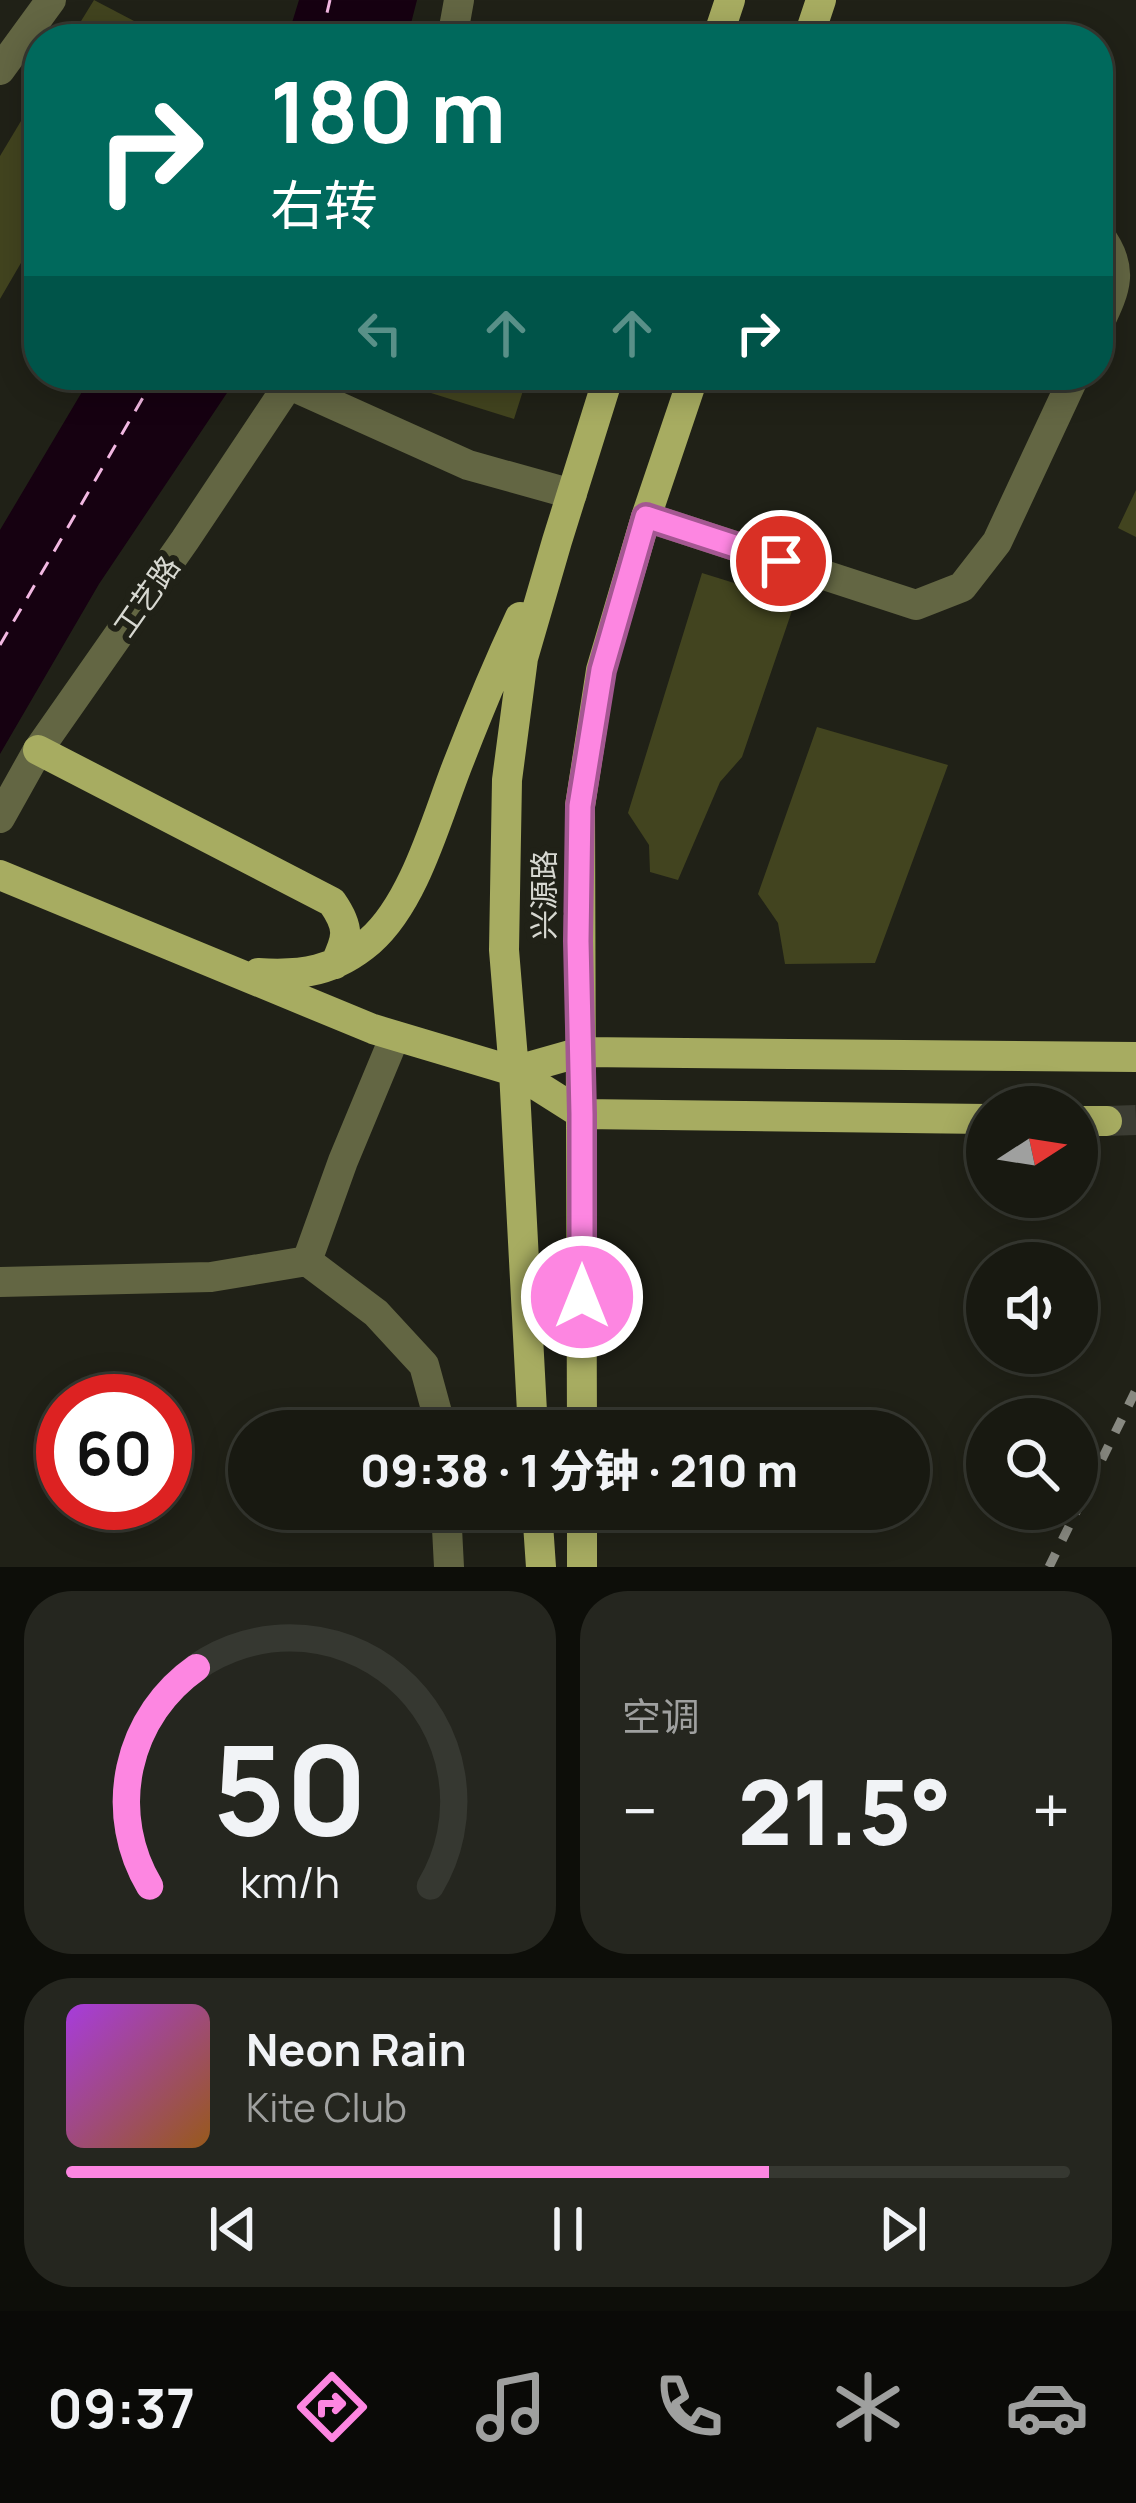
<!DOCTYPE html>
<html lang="zh">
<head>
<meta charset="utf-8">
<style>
	body { margin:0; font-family:Manrope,"Noto Sans SC",sans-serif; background:#25261f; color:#f1f3f6; height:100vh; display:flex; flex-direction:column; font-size:45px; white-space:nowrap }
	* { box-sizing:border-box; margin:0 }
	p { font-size:39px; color:#9fa09f }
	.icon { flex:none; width:66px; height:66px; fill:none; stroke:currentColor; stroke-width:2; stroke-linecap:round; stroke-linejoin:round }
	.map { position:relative; height:1567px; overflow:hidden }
	.side { display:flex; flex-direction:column; gap:24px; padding:24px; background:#0d0e09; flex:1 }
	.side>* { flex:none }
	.guide { position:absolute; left:24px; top:24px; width:1089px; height:366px; border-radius:48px; box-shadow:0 6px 30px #0003,0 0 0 3px #363831; background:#00695c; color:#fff; overflow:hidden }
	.needle { width:78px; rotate:78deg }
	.controls { position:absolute; left:966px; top:1086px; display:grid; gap:24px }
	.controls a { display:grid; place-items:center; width:132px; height:132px; border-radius:50%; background:#181911; box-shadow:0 6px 30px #0003,0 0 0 3px #363831; font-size:60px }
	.speed { position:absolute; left:36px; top:1374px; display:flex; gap:24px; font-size:60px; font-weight:700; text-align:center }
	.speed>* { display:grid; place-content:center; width:156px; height:156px; border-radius:50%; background:#181911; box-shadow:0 6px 30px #0003,0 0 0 3px #363831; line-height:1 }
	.speed .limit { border:18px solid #d22; background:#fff; color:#111 }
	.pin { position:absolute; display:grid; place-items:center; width:102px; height:102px; color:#fff; margin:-51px; border:6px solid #fff; border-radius:50%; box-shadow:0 3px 12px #0007 }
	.me { position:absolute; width:132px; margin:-66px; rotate:0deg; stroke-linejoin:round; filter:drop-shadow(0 0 9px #0008) }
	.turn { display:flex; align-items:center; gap:42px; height:252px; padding:0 48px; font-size:54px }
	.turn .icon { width:156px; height:156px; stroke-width:2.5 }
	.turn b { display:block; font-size:84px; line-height:102px }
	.lanes { display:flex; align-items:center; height:114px; padding:0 48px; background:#0003; justify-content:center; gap:60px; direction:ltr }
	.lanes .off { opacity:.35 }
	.big { font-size:90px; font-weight:800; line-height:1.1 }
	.side .card { flex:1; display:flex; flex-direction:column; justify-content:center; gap:18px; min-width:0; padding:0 42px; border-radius:48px; background:#25261f }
	.side .dial { align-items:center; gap:0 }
	.dial svg { height:312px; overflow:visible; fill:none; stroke:#363831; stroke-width:7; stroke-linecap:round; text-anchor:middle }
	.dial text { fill:#f1f3f6; stroke:none }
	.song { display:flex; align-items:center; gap:36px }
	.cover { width:144px; height:144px; border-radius:18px; background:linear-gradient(135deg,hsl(280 70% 55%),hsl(30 70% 35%)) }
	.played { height:12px; border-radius:6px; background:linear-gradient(90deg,#fd86e1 70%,#363831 70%) }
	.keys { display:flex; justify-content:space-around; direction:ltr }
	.heat { display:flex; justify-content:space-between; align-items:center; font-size:66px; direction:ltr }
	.side .tiles { flex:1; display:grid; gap:24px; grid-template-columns:1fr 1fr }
	.card:last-child { grid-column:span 2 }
	.trip { position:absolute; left:228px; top:1410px; width:702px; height:120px; border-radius:60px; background:#181911; box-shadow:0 6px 30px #0003,0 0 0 3px #363831; font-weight:800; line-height:120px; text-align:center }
	.tab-bar { display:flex; height:192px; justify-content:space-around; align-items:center; background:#0a0a07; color:#9fa09f }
	.tab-bar .icon { width:84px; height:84px }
	.tab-bar .on { color:#fd86e1 }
	.tab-bar b { font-size:54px; color:#f1f3f6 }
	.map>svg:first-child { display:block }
	.water { fill:#160111 }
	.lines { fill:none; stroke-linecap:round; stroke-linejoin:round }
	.ferry { stroke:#f2b8e2; stroke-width:3; stroke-dasharray:15 12; stroke-linecap:butt }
	.building { fill:#42441f }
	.major-tunnel { stroke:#3b3c33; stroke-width:30; stroke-dasharray:30 15; stroke-linecap:butt }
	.minor { stroke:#636643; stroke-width:30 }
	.major { stroke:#a7ac61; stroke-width:30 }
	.rail { stroke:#888981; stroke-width:9; stroke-dasharray:15 15; stroke-linecap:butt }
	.route-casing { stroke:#a45792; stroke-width:30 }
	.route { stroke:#fd86e1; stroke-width:21 }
	.labels { text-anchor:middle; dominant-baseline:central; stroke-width:12; stroke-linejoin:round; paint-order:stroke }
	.street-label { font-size:30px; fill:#d7d8d1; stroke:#202117 }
</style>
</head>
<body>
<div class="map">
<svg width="1136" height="1567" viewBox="0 0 1136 1567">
	<rect width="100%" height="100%" fill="#202117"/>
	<path class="water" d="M 299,0 L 417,0 L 407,39 L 287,39 Z
		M 92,375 L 239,375 L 99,584 L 0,754 L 0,530 Z"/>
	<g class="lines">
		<path class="ferry" d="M 321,39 L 330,0
			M 0,645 L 156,375"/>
	</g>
	<path class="building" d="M 94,0 L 155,32 L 151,39 L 70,39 Z
		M 39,91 L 39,232 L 0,299 L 0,156 Z
		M 402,375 L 528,375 L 514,419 L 399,383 Z
		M 1136,490 L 1136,537 L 1118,528 Z
		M 702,573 L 795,602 L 742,757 L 720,782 L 678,880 L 650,872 L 649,845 L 628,813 Z
		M 817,727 L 948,765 L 875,963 L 785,964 L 778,923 L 758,894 Z"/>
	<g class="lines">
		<path class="major-tunnel" d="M 1107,1121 L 1136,1120"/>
		<path class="minor" d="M 452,39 L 459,0
			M 0,70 L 51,0
			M 1098,233 C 1126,269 1115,290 1098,326
			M 290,385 L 468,465 L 572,494
			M 646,517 L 916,605 L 962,587 L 997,542 L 1075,375
			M 0,818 L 38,750 L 185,540 L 295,375
			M 307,1261 L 376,1313 L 424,1365 L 442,1431
			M 0,1282 L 211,1277 L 307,1261 L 343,1161 L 395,1036
			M 446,1509 L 449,1567"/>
		<path class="major" d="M 717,39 L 730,0
			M 808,39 L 821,0
			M 38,750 L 332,902 C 350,928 348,937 335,964
			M 0,875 L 373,1029 L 514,1071 L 582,1114 L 987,1119
			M 258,973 C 302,976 335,971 370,941 C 415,902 437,816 459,761 C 478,712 498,664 520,617
			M 514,1071 L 581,1052 L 1136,1057
			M 1077,1121 L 1107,1121
			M 533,1431 L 514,1071 L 504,950 L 507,780 L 523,658 L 557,541 L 609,375
			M 582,1431 L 580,806 L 601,670 L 646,517 L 694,375
			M 537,1509 L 541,1567
			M 582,1567 L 582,1509"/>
		<path class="rail" d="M 1049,1567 L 1136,1390"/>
	</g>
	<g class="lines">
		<defs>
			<path id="route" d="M 582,1297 L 582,1114 L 578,941 L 580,806 L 602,670 L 646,517 L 781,561"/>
		</defs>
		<use href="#route" class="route-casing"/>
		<use href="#route" class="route"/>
	</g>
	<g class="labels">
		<g class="street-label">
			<text transform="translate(146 596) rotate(-55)">工艺路</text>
			<text transform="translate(543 895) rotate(-90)">兴源路</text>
		</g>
	</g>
</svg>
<div class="controls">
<a><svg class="needle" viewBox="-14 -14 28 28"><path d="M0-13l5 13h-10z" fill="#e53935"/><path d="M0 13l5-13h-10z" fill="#9fa09f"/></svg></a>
<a><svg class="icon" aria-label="sound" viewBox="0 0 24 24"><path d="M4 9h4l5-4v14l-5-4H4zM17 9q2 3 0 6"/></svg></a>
<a><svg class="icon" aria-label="search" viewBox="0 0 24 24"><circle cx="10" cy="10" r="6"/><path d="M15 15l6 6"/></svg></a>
</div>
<div class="speed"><div class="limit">60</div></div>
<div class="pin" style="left:781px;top:561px;background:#d93025"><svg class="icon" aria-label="arrive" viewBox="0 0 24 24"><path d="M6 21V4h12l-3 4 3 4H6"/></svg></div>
<svg class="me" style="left:582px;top:1297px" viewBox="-20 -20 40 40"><circle r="17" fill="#fd86e1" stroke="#fff" stroke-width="3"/><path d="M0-11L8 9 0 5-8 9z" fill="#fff"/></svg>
<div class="trip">09:38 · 1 分钟 · 210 m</div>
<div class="guide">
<div class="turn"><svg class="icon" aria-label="right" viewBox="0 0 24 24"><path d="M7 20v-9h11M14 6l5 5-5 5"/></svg><div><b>180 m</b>右转</div></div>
<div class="lanes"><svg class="icon off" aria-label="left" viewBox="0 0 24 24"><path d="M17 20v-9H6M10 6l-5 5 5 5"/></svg><svg class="icon off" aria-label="ahead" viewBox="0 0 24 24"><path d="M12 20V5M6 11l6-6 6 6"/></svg><svg class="icon off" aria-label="ahead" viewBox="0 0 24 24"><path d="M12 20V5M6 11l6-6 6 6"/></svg><svg class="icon" aria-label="right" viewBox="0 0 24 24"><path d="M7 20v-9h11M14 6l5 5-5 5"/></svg></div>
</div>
</div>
<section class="side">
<div class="tiles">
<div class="card dial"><svg viewBox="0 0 100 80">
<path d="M14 69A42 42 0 1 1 86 69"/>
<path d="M14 69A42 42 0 0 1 26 13" stroke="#fd86e1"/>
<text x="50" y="56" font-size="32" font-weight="700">50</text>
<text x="50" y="72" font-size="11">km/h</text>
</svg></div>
<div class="card"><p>空调</p>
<div class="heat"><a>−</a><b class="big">21.5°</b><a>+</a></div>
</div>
<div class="card">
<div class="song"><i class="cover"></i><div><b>Neon Rain</b><p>Kite Club</p></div></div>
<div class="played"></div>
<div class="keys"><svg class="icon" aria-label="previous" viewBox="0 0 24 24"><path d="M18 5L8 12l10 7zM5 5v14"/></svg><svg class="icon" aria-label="pause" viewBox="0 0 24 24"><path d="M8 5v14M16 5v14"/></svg><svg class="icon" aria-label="next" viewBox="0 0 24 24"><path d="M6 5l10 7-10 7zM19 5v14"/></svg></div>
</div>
</div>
</section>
<nav class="tab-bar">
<b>09:37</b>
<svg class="icon on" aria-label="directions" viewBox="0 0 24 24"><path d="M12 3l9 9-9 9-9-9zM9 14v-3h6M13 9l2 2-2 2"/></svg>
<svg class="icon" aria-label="music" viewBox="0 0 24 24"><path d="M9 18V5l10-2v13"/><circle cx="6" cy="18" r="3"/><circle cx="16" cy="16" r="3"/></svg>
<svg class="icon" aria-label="phone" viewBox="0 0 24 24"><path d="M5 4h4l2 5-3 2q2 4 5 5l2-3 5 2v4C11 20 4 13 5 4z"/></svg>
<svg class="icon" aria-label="climate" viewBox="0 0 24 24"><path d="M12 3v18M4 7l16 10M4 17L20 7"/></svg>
<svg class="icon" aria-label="car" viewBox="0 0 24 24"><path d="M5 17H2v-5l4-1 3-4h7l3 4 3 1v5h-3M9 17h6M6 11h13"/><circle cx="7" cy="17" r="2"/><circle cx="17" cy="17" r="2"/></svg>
</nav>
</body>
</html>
